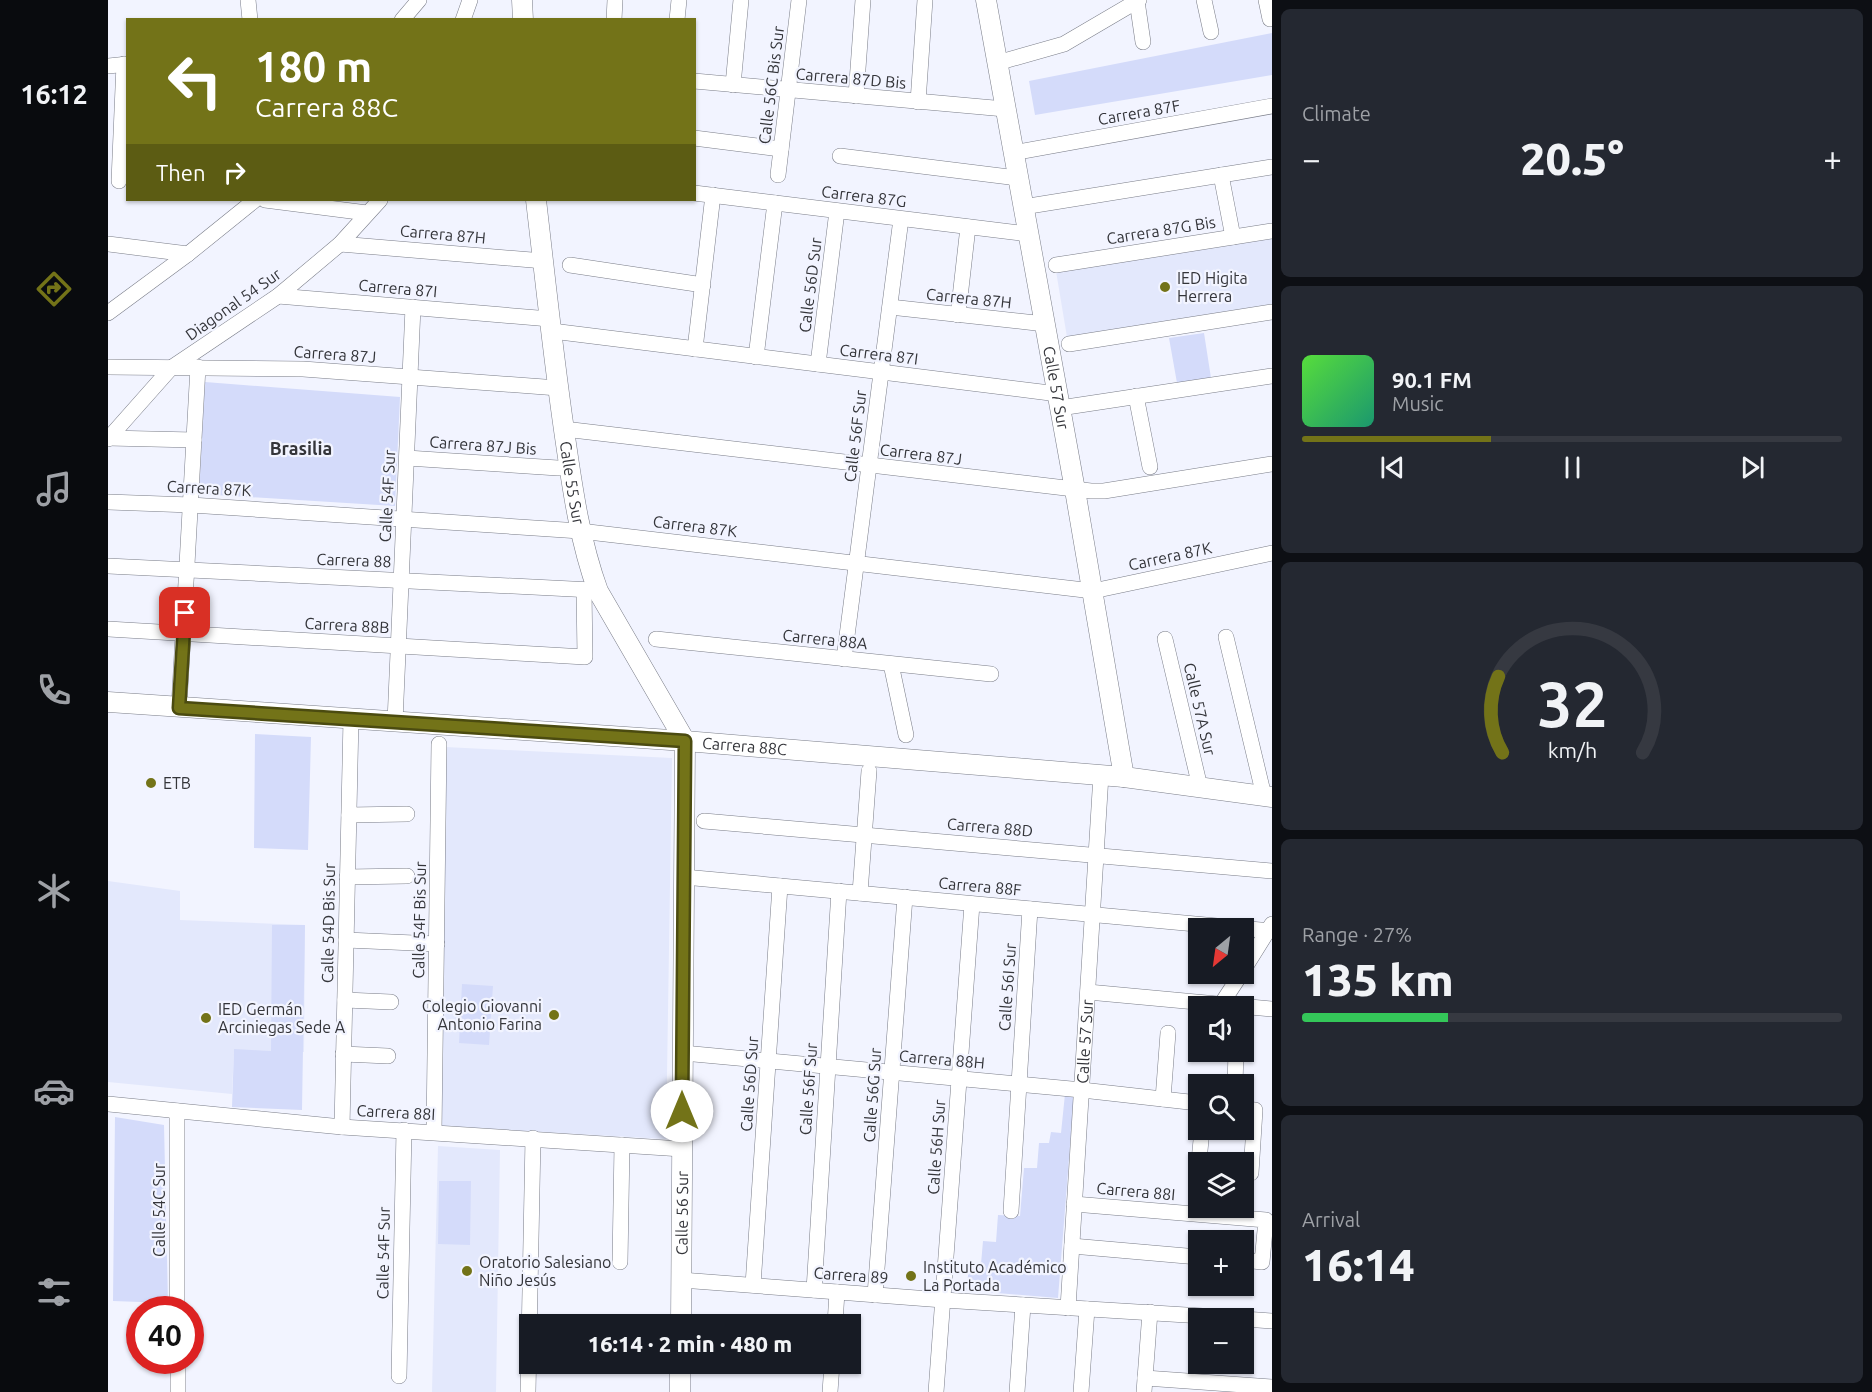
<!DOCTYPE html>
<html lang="en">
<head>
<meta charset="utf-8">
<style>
	body { margin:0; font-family:Ubuntu,sans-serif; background:#242831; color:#f1f3f6; height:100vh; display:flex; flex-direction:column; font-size:22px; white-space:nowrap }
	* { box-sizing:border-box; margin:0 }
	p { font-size:20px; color:#9ea1a6 }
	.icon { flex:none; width:33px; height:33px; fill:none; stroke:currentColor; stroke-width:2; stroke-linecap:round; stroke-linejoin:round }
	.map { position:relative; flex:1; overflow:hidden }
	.drawer { display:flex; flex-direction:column; gap:9px; padding:9px; background:#0d0f14; width:600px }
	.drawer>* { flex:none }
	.banner { position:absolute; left:18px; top:18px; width:570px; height:183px; border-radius:0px; box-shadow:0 2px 4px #0004; background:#737318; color:#fff; overflow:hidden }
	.needle { width:39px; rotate:209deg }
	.fabs { position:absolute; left:1080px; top:918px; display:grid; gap:12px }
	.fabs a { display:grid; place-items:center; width:66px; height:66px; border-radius:0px; background:#171b24; box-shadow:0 2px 4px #0004; font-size:30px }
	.speed { position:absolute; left:18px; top:1296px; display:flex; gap:12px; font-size:30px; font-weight:700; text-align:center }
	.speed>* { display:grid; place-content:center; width:78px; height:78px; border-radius:50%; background:#171b24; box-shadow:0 2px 4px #0004; line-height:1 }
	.speed .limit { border:9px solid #d22; background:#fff; color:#111 }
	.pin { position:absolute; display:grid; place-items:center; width:51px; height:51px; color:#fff; margin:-26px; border-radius:12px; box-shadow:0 3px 9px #0006 }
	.me { position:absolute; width:66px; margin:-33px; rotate:0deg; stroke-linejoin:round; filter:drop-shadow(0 0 4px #0008) }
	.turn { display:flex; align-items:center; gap:21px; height:126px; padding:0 30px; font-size:27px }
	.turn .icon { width:78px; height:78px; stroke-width:2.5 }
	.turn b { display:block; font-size:42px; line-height:51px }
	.then { display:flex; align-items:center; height:57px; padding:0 30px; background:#0003; gap:12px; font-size:22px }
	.big { font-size:45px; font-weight:800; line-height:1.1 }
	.drawer .widget { flex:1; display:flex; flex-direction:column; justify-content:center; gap:9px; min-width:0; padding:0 21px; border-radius:9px; background:#242831 }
	.drawer .dial { align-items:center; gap:0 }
	.dial svg { height:156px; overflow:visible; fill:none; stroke:#363941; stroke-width:7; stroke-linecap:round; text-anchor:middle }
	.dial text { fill:#f1f3f6; stroke:none }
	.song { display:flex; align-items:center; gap:18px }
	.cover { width:72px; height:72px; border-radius:9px; background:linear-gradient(135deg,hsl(110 70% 55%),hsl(160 70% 35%)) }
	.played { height:6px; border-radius:3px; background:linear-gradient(90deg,#737318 35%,#363941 35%) }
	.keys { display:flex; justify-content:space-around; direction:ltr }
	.heat { display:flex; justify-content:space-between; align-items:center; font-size:33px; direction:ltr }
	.charge { height:9px; border-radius:4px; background:linear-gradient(90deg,#34c759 27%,#363941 0) }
	.trip { position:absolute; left:411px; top:1314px; width:342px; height:60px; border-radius:0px; background:#171b24; box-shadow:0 2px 4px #0004; font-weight:800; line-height:60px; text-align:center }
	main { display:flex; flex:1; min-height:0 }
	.tab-bar { display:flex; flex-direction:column; width:108px; justify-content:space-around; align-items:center; background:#090b0e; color:#9ea1a6 }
	.tab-bar .icon { width:42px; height:42px }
	.tab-bar .active { color:#737318 }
	.tab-bar b { font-size:27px; color:#f1f3f6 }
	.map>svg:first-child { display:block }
	.built { fill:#e3e8fc }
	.green { fill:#d4dbfa }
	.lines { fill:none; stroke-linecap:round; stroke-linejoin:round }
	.minor-casing { stroke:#7a7d88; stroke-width:16 }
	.tertiary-casing { stroke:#7a7d88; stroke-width:21 }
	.minor { stroke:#fff; stroke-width:15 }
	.tertiary { stroke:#fff; stroke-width:20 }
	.route-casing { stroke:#4b4b10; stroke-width:15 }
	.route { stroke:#737318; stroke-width:10 }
	.poi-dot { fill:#737318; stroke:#f2f4ff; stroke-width:2 }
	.labels { text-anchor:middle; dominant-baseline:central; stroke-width:4.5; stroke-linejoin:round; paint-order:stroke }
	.street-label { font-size:16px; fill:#34353a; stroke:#f2f4ff }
	.poi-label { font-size:16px; fill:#34353a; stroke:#f2f4ff; text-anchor:start }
	.neighbourhood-label { font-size:18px; font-weight:bold; fill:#34353a; stroke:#f2f4ff }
</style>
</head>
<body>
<main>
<nav class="tab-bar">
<b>16:12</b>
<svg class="icon active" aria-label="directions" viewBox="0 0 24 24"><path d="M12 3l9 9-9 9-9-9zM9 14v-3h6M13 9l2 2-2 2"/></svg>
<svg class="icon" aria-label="music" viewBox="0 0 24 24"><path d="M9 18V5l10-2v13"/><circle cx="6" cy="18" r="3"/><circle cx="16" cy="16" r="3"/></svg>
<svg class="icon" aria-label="phone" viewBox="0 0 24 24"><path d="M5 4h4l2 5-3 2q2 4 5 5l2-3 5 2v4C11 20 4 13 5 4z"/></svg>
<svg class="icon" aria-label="climate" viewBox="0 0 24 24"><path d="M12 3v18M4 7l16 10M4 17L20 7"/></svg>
<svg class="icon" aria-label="car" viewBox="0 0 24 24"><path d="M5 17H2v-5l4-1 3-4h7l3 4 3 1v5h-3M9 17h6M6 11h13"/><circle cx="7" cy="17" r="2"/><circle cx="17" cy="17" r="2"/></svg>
<svg class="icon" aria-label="filters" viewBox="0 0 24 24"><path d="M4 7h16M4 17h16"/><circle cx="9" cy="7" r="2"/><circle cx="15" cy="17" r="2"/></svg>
</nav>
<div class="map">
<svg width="1164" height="1392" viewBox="0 0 1164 1392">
	<rect width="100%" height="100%" fill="#f2f4ff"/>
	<path class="built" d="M 1164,236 L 1164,304 L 959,337 L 948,271 Z
		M 337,747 L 564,758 L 558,1139 L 331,1126 Z
		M 0,881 L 72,891 L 72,920 L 197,925 L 196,1052 L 126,1050 L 124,1094 L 0,1082 Z
		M 330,1146 L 392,1150 L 388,1392 L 324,1392 Z"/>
	<path class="green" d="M 1164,33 L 1164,75 L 927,115 L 921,81 Z
		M 1096,333 L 1103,378 L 1069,383 L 1061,338 Z
		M 97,382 L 292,397 L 287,506 L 91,494 Z
		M 147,734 L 203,737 L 200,850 L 146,848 Z
		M 164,925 L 197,925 L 194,1110 L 124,1107 L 126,1049 L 163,1051 Z
		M 354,984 L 385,986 L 381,1045 L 351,1043 Z
		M 957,1094 L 966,1095 L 950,1298 L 852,1290 L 853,1288 L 859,1288 L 861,1263 L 873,1264 L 875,1241 L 888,1242 L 890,1215 L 912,1216 L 916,1168 L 929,1168 L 931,1143 L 941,1143 L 943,1132 L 953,1133 Z
		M 7,1117 L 56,1125 L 60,1303 L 5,1301 Z
		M 331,1181 L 363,1181 L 362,1245 L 330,1244 Z"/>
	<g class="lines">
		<defs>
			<g id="minor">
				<path d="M 140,0 L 142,20"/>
				<path d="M 1096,0 L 1103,32"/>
				<path d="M 1158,0 L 1162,19"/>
				<path d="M 1029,1 L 1035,42"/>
				<path d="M 294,20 L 311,0"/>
				<path d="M 355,20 L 362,0"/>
				<path d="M 506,20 L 507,0"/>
				<path d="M 569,20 L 571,0"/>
				<path d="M 889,63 L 956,44 L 1031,0"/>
				<path d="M 0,66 L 20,64"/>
				<path d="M 586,81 L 897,109"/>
				<path d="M 625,85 L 633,0"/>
				<path d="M 748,96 L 755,0"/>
				<path d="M 810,102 L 817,0"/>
				<path d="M 586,138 L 673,149"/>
				<path d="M 905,153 L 1164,106"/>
				<path d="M 732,156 L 910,178"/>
				<path d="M 670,175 L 691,0"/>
				<path d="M 1113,175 L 1125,237"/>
				<path d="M 11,181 L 16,64"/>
				<path d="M 586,193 L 920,234"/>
				<path d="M 157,200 L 259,213"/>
				<path d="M 915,207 L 1164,167"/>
				<path d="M 0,244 L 80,254"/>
				<path d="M 232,244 L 436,261"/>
				<path d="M 462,265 L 595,285"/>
				<path d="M 948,265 L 1164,231"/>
				<path d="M 170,296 L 442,319"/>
				<path d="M 782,307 L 937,324"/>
				<path d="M 0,313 L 80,254 L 147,200"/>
				<path d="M 850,315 L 860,227"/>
				<path d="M 444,331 L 950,394"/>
				<path d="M 961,344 L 1164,312"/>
				<path d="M 587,349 L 605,195"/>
				<path d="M 648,357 L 667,203"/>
				<path d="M 710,364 L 729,211"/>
				<path d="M 0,367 L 195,369 L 450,388"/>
				<path d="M 1028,396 L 1042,467"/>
				<path d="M 952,408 L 1164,376"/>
				<path d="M 456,429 L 983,491 L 996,491 L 1164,464"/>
				<path d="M 0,438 L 86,440"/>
				<path d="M 0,439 L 63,368 L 170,296 L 232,244 L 272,200"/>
				<path d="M 299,458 L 450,468"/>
				<path d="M 0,502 L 83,505 L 472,531 L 985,591 L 1164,553"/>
				<path d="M 0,566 L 484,590"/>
				<path d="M 0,629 L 477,657 L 476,590"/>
				<path d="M 1118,637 L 1156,796"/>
				<path d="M 548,639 L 883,674"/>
				<path d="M 1057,639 L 1092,787"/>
				<path d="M 736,659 L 793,219"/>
				<path d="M 783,664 L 798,735"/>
				<path d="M 71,708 L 90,367"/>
				<path d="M 287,722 L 305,307"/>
				<path d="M 241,815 L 299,814"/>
				<path d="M 596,821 L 1164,871"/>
				<path d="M 239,877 L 299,876"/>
				<path d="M 576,877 L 1164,931"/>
				<path d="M 752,893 L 761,771"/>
				<path d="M 238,940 L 329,944"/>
				<path d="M 1136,969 L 1164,924"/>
				<path d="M 980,992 L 1164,1009"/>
				<path d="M 237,1000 L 283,1002"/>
				<path d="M 1112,1006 L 1133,974"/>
				<path d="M 575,1053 L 974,1090 L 1090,1103"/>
				<path d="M 235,1054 L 280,1056"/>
				<path d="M 1127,1084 L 1128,1052"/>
				<path d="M 1055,1099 L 1060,1033"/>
				<path d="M 0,1104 L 234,1127 L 574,1149"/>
				<path d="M 1136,1109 L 1147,1110 L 1143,1173"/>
				<path d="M 69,1111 L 69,1310"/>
				<path d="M 234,1127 L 243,719"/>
				<path d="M 326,1132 L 331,744"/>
				<path d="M 1090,1171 L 1094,1130"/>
				<path d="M 966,1204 L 1158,1220 L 1154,1262 L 1136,1260"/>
				<path d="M 903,1211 L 922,909"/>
				<path d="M 964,1246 L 1090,1257"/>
				<path d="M 512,1262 L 514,1145"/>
				<path d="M 573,1280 L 835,1300 L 1127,1318"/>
				<path d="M 645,1285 L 672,886"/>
				<path d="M 706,1290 L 731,891"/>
				<path d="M 767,1295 L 797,897"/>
				<path id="s1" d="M 960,1308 L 993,775"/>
				<path d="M 1136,1319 L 1164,1321"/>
				<path d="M 727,1324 L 729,1292"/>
				<path d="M 70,1360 L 70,1392"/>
				<path d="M 291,1376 L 296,1130"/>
				<path d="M 1037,1378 L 1164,1387"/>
				<path d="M 420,1392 L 425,1138"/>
				<path d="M 722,1392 L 724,1364"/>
				<path d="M 828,1392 L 864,904"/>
				<path d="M 909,1392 L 915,1305"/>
				<path d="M 973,1392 L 979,1309"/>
				<path d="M 1036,1392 L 1042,1312"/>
			</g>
			<g id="tertiary">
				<path d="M 414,0 L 415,20"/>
				<path id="s2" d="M 878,0 L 967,490 L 1016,777"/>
				<path id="s3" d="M 428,200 C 437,277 445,354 456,430 C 464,485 471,539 490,591 L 577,741"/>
				<path id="s4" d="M 0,702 L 577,741 L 1016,777 L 1164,797"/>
				<path id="s5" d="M 573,1324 L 577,741"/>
				<path d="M 572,1392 L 572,1364"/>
			</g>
		</defs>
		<use href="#minor" class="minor-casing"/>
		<use href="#tertiary" class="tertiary-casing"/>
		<use href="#minor" class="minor"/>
		<use href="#tertiary" class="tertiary"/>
	</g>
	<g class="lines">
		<defs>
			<path id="route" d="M 77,613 L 71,708 L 577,741 L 574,1111"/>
		</defs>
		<use href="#route" class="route-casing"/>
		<use href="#route" class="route"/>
	</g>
	<g class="poi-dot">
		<circle cx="1057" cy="287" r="6"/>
		<circle cx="43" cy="783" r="6"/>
		<circle cx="446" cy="1015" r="6"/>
		<circle cx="98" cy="1018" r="6"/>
		<circle cx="359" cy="1271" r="6"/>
		<circle cx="803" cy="1276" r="6"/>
	</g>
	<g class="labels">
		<g class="street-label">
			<text transform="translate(743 78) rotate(5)">Carrera 87D Bis</text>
			<text transform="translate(663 85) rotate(-83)">Calle 56C Bis Sur</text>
			<text transform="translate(1031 112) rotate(-10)">Carrera 87F</text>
			<text transform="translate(756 196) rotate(7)">Carrera 87G</text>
			<text transform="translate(1053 230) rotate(-9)">Carrera 87G Bis</text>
			<text transform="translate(335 234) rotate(5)">Carrera 87H</text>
			<text transform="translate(702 285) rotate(-83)">Calle 56D Sur</text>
			<text transform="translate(290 288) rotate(5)">Carrera 87I</text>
			<text transform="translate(861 298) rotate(6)">Carrera 87H</text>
			<text transform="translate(125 304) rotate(-35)">Diagonal 54 Sur</text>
			<text transform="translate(227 354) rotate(4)">Carrera 87J</text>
			<text transform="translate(771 354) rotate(7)">Carrera 87I</text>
			<text stroke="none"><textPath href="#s2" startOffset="394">Calle 57 Sur</textPath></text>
			<text transform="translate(747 436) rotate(-83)">Calle 56F Sur</text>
			<text transform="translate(375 445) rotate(4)">Carrera 87J Bis</text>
			<text transform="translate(813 454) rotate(7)">Carrera 87J</text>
			<text stroke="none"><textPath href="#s3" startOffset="285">Calle 55 Sur</textPath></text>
			<text transform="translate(101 488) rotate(3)">Carrera 87K</text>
			<text transform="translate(279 496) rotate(-87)">Calle 54F Sur</text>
			<text transform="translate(587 526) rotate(7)">Carrera 87K</text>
			<text transform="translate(1062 556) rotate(-12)">Carrera 87K</text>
			<text transform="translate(246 560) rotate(2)">Carrera 88</text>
			<text transform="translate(239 625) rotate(3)">Carrera 88B</text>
			<text transform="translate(717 639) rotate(6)">Carrera 88A</text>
			<text transform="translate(1092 709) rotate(77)">Calle 57A Sur</text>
			<text stroke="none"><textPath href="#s4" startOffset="638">Carrera 88C</textPath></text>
			<text transform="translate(882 827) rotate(5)">Carrera 88D</text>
			<text transform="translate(872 886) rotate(5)">Carrera 88F</text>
			<text transform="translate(311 920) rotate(-89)">Calle 54F Bis Sur</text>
			<text transform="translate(220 923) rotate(-89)">Calle 54D Bis Sur</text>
			<text transform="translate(899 987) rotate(-86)">Calle 56I Sur</text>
			<text stroke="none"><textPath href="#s1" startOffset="267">Calle 57 Sur</textPath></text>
			<text transform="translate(834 1059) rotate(5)">Carrera 88H</text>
			<text transform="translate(641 1084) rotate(-86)">Calle 56D Sur</text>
			<text transform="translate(700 1089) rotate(-86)">Calle 56F Sur</text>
			<text transform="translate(764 1095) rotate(-86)">Calle 56G Sur</text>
			<text transform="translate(288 1112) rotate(3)">Carrera 88I</text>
			<text transform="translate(828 1147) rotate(-86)">Calle 56H Sur</text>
			<text transform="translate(1028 1191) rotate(5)">Carrera 88I</text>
			<text transform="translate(51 1210) rotate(-90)">Calle 54C Sur</text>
			<text stroke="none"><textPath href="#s5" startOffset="111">Calle 56 Sur</textPath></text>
			<text transform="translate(275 1253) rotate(-89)">Calle 54F Sur</text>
			<text transform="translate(743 1275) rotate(4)">Carrera 89</text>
		</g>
		<g class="poi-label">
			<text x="1069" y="278">IED Higita<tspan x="1069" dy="18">Herrera</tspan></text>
			<text x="55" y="783">ETB</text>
			<text x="434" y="1006" text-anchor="end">Colegio Giovanni<tspan x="434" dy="18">Antonio Farina</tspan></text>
			<text x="110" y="1009">IED Germán<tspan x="110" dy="18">Arciniegas Sede A</tspan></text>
			<text x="371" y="1262">Oratorio Salesiano<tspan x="371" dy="18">Niño Jesús</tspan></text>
			<text x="815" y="1267">Instituto Académico<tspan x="815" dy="18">La Portada</tspan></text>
		</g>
		<g class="neighbourhood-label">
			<text x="193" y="448">Brasilia</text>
		</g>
	</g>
</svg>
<div class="fabs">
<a><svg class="needle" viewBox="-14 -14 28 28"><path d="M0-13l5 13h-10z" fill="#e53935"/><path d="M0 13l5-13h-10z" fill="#9ea1a6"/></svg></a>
<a><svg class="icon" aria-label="sound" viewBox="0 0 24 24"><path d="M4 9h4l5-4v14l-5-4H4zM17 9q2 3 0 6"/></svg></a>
<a><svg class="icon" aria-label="search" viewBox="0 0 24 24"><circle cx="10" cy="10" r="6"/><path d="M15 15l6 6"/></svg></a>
<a><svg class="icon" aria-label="layers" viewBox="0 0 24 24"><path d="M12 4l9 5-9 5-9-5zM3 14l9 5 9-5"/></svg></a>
<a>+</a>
<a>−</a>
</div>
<div class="speed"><div class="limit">40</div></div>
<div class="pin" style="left:77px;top:613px;background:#d93025"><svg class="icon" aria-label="arrive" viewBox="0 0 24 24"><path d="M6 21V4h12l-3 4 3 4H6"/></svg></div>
<svg class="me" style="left:574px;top:1111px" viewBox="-20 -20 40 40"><circle r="19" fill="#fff"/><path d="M0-13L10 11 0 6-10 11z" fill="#737318"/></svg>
<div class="trip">16:14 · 2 min · 480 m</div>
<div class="banner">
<div class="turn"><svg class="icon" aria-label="left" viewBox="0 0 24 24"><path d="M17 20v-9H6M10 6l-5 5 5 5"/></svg><div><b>180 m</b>Carrera 88C</div></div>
<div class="then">Then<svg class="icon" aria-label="right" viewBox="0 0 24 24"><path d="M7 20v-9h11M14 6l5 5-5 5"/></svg></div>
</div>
</div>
<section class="drawer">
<div class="widget"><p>Climate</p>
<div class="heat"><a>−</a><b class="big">20.5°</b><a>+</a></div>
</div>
<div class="widget">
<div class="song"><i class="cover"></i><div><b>90.1 FM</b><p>Music</p></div></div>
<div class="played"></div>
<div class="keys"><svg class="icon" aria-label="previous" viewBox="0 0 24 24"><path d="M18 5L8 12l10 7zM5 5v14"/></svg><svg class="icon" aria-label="pause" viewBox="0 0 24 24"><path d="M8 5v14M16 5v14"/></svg><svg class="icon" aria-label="next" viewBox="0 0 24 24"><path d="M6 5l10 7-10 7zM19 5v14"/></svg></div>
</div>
<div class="widget dial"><svg viewBox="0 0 100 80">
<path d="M14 69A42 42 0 1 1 86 69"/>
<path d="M14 69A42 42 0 0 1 12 30" stroke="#737318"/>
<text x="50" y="56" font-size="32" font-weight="700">32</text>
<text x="50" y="72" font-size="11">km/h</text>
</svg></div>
<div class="widget"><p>Range · 27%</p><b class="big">135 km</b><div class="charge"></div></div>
<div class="widget"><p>Arrival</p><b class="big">16:14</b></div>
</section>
</main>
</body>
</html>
